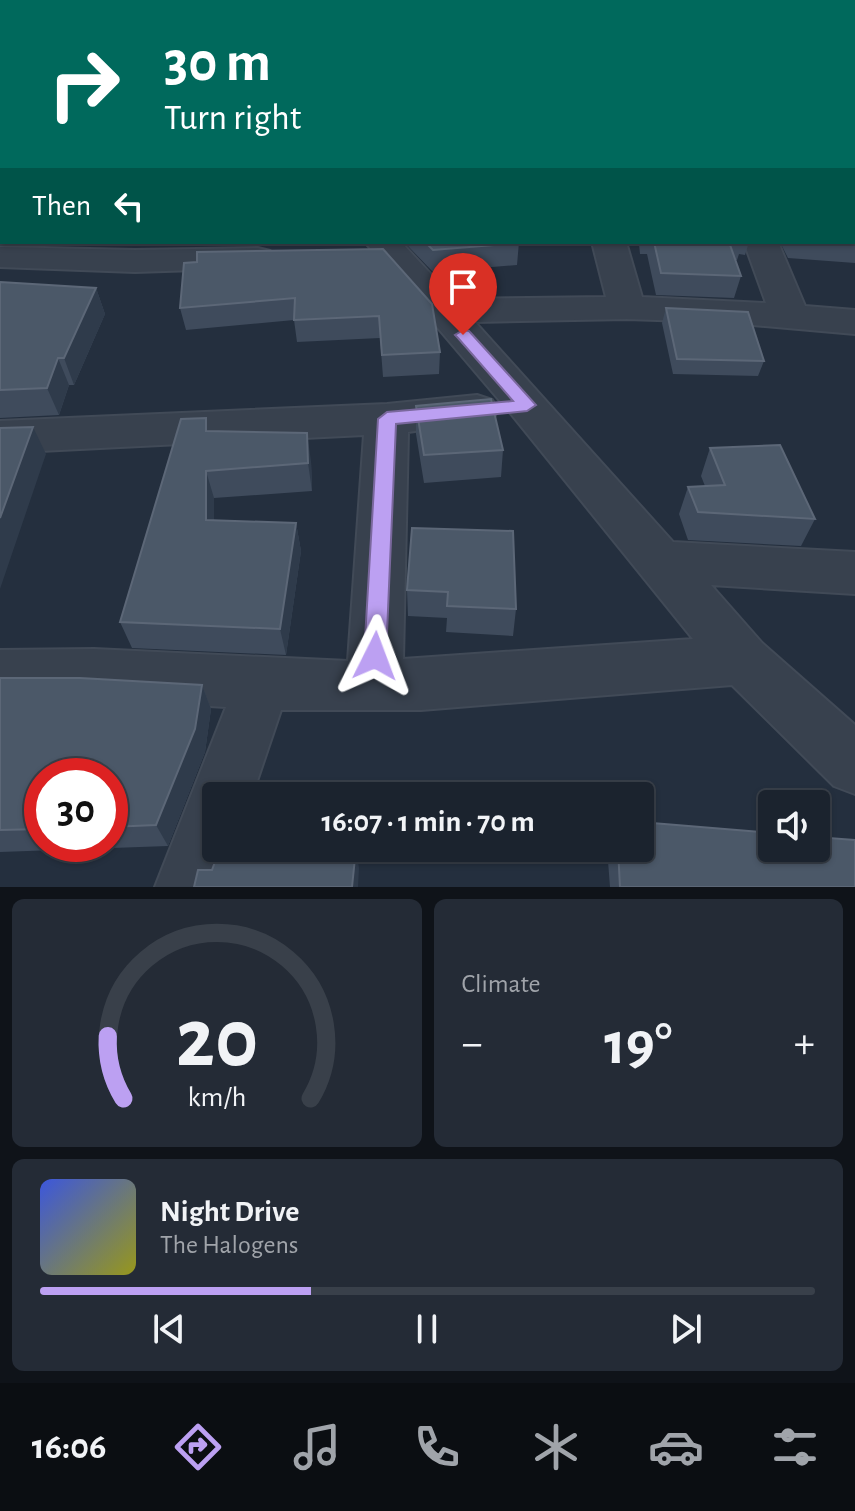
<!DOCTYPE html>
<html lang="en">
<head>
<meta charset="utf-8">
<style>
	body { margin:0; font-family:"Alegreya Sans",sans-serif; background:#242b36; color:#f1f3f6; height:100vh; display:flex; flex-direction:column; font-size:30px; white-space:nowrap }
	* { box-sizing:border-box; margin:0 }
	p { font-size:26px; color:#a0a4aa }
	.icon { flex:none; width:44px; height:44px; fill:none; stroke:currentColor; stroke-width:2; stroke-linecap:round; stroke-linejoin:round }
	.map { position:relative; height:887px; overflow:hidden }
	.side { display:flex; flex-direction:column; gap:12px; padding:12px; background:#0f1319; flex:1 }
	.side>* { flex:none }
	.banner { position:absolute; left:0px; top:0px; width:856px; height:244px; box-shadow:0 2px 6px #0004,0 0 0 2px #39404a; background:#00695c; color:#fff; overflow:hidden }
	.buttons { position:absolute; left:758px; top:790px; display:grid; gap:16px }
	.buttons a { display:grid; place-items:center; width:72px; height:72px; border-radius:8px; background:#1b232e; box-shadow:0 2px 6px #0004,0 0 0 2px #39404a; font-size:40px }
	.speed { position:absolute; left:24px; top:758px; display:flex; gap:16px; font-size:40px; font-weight:700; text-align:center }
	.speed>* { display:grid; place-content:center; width:104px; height:104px; border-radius:50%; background:#1b232e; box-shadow:0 2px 6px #0004,0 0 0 2px #39404a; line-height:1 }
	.speed .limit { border:12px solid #d22; background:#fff; color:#111 }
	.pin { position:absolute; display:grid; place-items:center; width:68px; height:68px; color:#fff; margin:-82px -34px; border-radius:50% 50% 50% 0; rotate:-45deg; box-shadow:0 0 8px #0007 }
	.pin .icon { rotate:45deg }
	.me { position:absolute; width:88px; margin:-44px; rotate:3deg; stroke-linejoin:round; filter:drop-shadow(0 0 6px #0008) }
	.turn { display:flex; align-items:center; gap:28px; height:168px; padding:0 32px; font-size:36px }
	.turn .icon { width:104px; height:104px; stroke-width:2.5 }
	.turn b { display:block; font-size:56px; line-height:68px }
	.then { display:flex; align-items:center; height:76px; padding:0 32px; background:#0003; gap:16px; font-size:30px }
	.big { font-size:60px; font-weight:600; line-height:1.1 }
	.side .widget { flex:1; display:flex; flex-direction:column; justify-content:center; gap:12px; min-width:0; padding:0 28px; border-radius:12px; background:#242b36 }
	.side .dial { align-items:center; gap:0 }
	.dial svg { height:208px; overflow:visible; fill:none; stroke:#39404a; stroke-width:7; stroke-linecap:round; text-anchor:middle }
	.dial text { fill:#f1f3f6; stroke:none }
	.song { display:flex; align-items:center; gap:24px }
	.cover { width:96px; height:96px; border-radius:12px; background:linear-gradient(135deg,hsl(230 70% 55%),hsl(60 70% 35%)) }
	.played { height:8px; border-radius:4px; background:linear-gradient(90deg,#bca0f2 35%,#39404a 35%) }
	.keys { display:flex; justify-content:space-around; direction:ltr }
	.heat { display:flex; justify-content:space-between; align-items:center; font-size:44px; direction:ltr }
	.side .tiles { flex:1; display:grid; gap:12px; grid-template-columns:1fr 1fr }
	.widget:last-child { grid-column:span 2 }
	.trip { position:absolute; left:202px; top:782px; width:452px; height:80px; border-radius:8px; background:#1b232e; box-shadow:0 2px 6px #0004,0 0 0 2px #39404a; font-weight:600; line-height:80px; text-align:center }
	.tabs { display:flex; height:128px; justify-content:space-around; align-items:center; background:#0b0e12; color:#a0a4aa }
	.tabs .icon { width:56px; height:56px }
	.tabs .active { color:#bca0f2 }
	.tabs b { font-size:36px; color:#f1f3f6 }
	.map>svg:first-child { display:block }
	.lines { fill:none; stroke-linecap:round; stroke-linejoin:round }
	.minor-casing { stroke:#414a57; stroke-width:4 }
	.minor { fill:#38414e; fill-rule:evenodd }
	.wall { fill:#3f4b5c; fill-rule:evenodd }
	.shaded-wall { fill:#2f3b4b }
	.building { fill:#4b5868; stroke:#5c6777; stroke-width:2 }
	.route { fill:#bca0f2; stroke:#7a689d; stroke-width:2 }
</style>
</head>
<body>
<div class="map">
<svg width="855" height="887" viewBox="0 0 855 887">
	<rect width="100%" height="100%" fill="#242f3e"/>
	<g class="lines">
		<defs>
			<path id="minor" d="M 365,242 L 401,242 L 454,299 L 606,297 L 592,242 L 626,242 L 642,297 L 766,303 L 744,242 L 778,242 L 805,306 L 855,310 L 855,334 L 718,322 L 627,319 L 475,322 L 673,542 L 855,552 L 855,594 L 711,585 L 762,643 L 855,725 L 855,794 L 834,786 L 732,685 L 421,710 L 281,710 L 252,796 L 216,796 L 216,848 L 234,848 L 221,887 L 155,887 L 226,707 L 94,699 L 0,700 L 0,650 L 94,649 L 348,661 L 364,435 L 0,453 L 0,421 L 387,404 L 477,395 L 492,400 L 498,410 L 492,420 L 408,432 L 403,659 L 693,639 L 512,415 Z
				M 0,247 L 135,250 L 258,248 L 270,251 L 275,258 L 270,265 L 258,268 L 135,272 L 0,267 Z"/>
		</defs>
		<use href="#minor" class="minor-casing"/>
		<use href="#minor" class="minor"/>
	</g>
	<path class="wall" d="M 0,0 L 855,0 L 855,263 L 788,258 L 780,242 L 854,242 L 854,2 L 2,2 L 2,214 L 0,214 Z
		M 199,242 L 363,242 L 362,243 L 200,246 Z
		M 404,242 L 519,242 L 517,265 L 433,272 Z
		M 628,242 L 749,242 L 745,255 L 739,254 L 737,260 L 735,260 L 741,276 L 734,298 L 656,295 L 647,254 L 640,254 L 639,244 L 630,244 Z
		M 383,249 L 440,352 L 439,374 L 383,377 L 380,338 L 297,342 L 294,320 L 186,330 L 180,308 Z
		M 0,282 L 96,288 L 105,314 L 74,385 L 69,385 L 59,415 L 0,418 Z
		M 666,308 L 764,361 L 758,376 L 673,374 L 662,323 Z
		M 416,406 L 503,450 L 501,477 L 424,483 L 416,434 Z
		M 209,431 L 311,461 L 312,491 L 214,498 L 214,520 L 296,523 L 301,551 L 286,655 L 132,648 L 120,622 Z
		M 710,448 L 815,519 L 801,546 L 688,540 L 679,514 L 688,487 L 705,486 L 701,476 Z
		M 412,528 L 516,609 L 513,636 L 446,632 L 447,618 L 408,616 L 407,590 Z
		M 0,678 L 202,685 L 211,709 L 205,752 L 168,846 L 0,852 ZM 42,776 L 110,776 L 110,844 L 42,844 Z
		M 607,848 L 640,848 L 855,887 L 610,887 Z"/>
	<path class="shaded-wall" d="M 96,288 L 105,314 L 74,385 L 64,358 Z
		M 58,358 L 69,385 L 59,415 L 47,388 Z
		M 33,427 L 46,454 L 0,589 L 0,518 Z
		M 307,433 L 311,461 L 312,491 L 308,463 Z
		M 206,471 L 214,498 L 214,547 L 206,520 Z
		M 296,523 L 301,551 L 286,655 L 280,629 Z
		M 202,685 L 211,709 L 205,752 L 168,846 L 156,825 Z
		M 356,848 L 359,868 L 358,887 L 352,887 Z"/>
	<path class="building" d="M 0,0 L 855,0 L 855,241 L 854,2 L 2,2 L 2,193 L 0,193 Z
		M 425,242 L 519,242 L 519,243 L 433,250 Z
		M 654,242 L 729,242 L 741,276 L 661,273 Z
		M 383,249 L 432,304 L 440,352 L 382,355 L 379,316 L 294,320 L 295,298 L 180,308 L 184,263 L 197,262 L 197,252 Z
		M 0,282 L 96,288 L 64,358 L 58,358 L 47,388 L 0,390 Z
		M 666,308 L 748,312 L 764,361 L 677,359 Z
		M 491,399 L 503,450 L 424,455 L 416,406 Z
		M 206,418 L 206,431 L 307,433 L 308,463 L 206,471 L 206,520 L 296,523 L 280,629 L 120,622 L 181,419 Z
		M 33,427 L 0,518 L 0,428 Z
		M 780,445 L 815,519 L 698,512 L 688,487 L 725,485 L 710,448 Z
		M 412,528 L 513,531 L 516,609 L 447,606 L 448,592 L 407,590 Z
		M 0,678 L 80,678 L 202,685 L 195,729 L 156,825 L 110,827 L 110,776 L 42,776 L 42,829 L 0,830 Z
		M 640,822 L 772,833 L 772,848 L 816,848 L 816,837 L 855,840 L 855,887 L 620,887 L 618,848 L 640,848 Z
		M 220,848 L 356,848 L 352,887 L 194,887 L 198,870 L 212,870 Z"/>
	<path class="route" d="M 463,330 L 469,331 L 536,405 L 527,411 L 396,424 L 386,656 L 383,663 L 375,666 L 367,663 L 364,656 L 378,419 L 387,412 L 513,401 L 458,338 L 455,335 Z"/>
</svg>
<div class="buttons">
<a><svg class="icon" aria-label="sound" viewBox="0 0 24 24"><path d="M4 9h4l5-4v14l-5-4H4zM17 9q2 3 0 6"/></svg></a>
</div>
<div class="speed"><div class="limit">30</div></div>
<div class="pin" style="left:463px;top:335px;background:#d93025"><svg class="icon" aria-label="arrive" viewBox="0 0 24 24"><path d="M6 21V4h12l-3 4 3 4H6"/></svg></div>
<svg class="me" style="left:375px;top:656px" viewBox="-20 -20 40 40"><path d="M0-17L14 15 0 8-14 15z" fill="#bca0f2" stroke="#fff" stroke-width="4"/></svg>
<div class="trip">16:07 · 1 min · 70 m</div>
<div class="banner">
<div class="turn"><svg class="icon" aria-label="right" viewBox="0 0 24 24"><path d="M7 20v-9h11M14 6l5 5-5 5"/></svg><div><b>30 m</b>Turn right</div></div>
<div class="then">Then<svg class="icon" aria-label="left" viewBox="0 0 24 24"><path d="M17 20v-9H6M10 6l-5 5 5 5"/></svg></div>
</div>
</div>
<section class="side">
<div class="tiles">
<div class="widget dial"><svg viewBox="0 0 100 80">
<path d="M14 69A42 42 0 1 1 86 69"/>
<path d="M14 69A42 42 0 0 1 8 45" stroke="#bca0f2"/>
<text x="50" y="56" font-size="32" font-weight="700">20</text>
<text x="50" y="72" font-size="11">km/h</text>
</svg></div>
<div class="widget"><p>Climate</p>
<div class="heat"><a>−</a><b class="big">19°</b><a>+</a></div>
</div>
<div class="widget">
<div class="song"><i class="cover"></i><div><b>Night Drive</b><p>The Halogens</p></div></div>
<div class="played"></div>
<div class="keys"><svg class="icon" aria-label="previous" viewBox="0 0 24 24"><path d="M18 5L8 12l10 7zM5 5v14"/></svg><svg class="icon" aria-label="pause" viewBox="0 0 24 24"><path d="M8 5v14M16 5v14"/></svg><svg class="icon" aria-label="next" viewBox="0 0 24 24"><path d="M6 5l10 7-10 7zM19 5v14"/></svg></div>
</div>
</div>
</section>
<nav class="tabs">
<b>16:06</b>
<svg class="icon active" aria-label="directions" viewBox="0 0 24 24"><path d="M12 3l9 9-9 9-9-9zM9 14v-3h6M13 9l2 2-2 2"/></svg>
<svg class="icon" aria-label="music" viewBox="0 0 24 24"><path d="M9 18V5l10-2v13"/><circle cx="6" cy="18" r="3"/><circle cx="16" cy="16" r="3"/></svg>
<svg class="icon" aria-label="phone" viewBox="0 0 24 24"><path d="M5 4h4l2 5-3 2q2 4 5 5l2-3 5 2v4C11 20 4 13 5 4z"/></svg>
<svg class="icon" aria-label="climate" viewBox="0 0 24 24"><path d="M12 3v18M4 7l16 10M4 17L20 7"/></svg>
<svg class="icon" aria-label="car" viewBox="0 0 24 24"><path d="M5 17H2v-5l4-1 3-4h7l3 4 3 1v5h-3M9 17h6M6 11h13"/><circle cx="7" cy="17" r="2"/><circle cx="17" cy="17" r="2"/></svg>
<svg class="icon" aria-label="filters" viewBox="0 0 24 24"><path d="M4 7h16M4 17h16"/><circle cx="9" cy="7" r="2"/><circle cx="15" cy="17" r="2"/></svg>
</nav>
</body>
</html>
